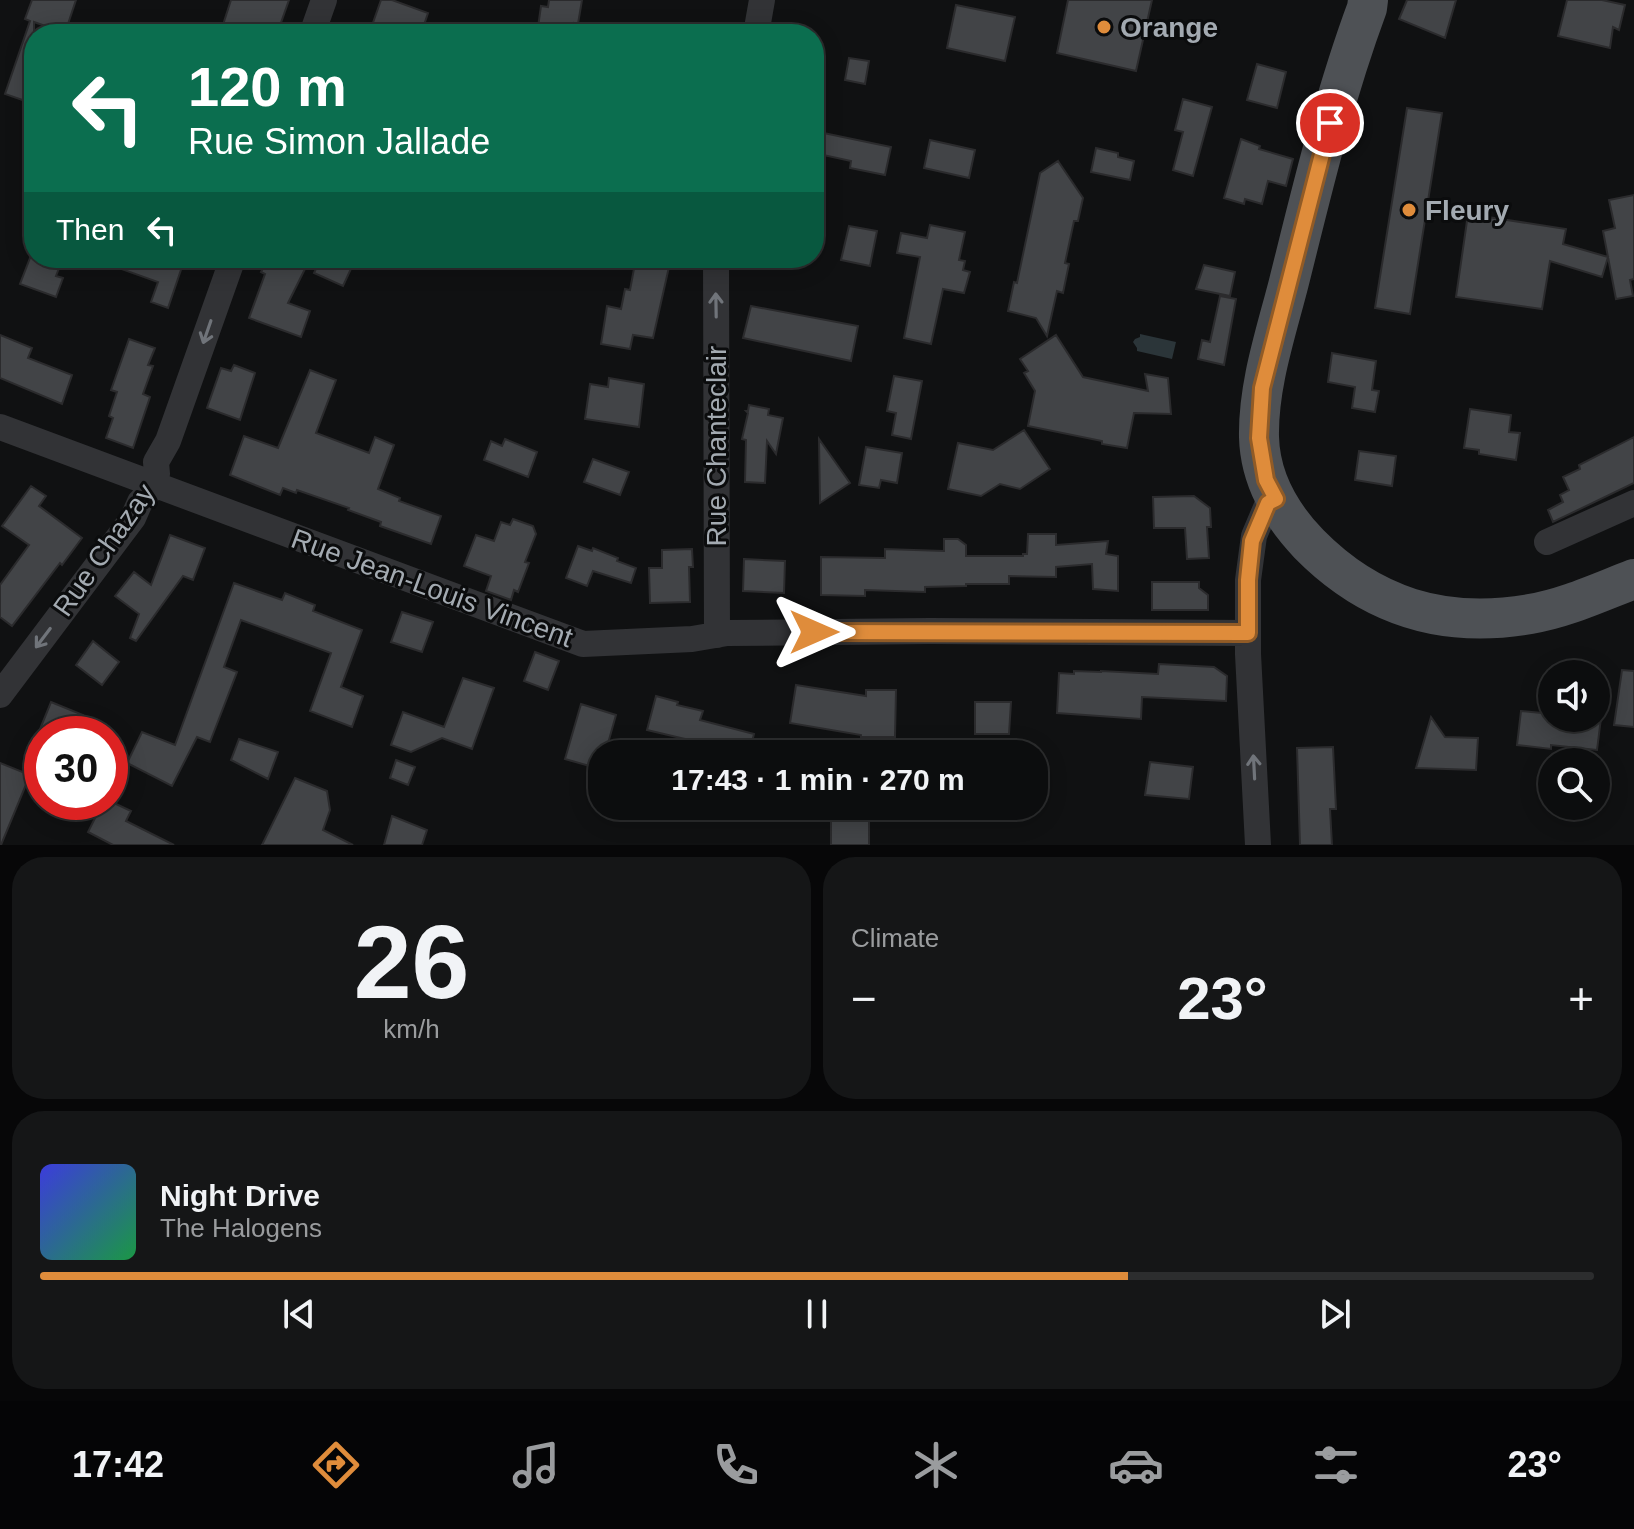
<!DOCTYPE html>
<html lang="en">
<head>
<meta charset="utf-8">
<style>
	body { margin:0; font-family:Helvetica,sans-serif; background:#151617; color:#f1f3f6; height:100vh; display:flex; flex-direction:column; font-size:30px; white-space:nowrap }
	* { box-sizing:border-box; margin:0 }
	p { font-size:26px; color:#9a9c9e }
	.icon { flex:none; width:44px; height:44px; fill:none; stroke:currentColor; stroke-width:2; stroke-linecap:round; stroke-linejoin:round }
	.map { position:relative; height:845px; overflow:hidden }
	.side { display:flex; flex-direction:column; gap:12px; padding:12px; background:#070708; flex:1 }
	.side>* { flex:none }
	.guide { position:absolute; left:24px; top:24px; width:800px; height:244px; border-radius:32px; box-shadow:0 4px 20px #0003,0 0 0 2px #2c2d2e; background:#0b6e4f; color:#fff; overflow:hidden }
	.buttons { position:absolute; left:1538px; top:660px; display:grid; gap:16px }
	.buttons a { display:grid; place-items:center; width:72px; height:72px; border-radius:50%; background:#0c0d0e; box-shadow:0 4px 20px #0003,0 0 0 2px #2c2d2e; font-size:40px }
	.speed { position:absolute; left:24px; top:716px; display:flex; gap:16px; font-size:40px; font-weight:700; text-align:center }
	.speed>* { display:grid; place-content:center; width:104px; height:104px; border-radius:50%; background:#0c0d0e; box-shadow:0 4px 20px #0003,0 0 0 2px #2c2d2e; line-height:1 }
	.speed .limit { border:12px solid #d22; background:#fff; color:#111 }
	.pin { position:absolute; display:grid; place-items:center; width:68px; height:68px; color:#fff; margin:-34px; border:4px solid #fff; border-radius:50%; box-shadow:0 2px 8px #0007 }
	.me { position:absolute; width:88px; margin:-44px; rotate:90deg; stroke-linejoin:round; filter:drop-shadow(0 0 6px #0008) }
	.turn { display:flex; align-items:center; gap:28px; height:168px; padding:0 32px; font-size:36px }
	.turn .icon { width:104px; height:104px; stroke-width:2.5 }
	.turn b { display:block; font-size:56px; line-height:68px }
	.then { display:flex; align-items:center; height:76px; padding:0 32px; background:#0003; gap:16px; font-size:30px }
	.big { font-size:60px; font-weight:700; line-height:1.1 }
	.side .tile { flex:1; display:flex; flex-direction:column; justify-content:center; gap:12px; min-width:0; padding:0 28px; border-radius:32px; background:#151617 }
	.side .dial { align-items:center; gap:0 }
	.dial b { font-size:104px; line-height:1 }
	.song { display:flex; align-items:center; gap:24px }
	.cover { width:96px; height:96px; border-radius:12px; background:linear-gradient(135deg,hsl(240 70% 55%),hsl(140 70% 35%)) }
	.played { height:8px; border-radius:4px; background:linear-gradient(90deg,#df8c3b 70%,#2c2d2e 70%) }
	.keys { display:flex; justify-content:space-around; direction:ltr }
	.heat { display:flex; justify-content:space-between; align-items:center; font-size:44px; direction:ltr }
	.side .tiles { flex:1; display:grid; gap:12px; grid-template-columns:1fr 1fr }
	.tile:last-child { grid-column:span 2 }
	.trip { position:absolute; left:588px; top:740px; width:460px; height:80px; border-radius:32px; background:#0c0d0e; box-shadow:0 4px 20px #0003,0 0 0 2px #2c2d2e; font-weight:700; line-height:80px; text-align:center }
	.tabs { display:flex; height:128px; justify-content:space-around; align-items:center; background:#050506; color:#9a9c9e }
	.tabs .icon { width:56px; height:56px }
	.tabs .on { color:#df8c3b }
	.tabs b { font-size:36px; color:#f1f3f6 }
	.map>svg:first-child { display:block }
	.water { fill:#2b3539 }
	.building { fill:#424447; stroke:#2b2b2d; stroke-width:2 }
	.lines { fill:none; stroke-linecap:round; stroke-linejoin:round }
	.street { stroke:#323336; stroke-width:26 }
	.primary { stroke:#4e5155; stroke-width:40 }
	.oneway { stroke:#70747a }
	.route-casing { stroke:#915b26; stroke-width:20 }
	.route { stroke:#df8c3b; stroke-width:14 }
	.poi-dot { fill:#df8c3b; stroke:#0b0c0d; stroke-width:3 }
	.labels { text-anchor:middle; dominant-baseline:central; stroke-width:6; stroke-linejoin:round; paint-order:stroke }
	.poi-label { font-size:28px; font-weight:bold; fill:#a3aab1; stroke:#0b0c0d; text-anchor:start }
	.street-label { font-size:28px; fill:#a3aab1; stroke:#0b0c0d }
</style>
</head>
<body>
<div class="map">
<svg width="1634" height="845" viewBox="0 0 1634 845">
	<rect width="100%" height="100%" fill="#101112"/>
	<path class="water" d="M 1140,334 L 1176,342 L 1172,359 L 1137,351 L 1137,348 L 1133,342 L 1135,339 L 1140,337 Z"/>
	<path class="building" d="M 32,0 L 76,0 L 65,33 L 34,22 L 34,104 L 5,94 L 30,21 L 25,19 Z
		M 231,0 L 289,0 L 277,34 L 220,34 Z
		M 381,0 L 392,0 L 428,13 L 421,34 L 369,34 Z
		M 549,0 L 582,0 L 578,24 L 574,23 L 572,34 L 537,34 L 541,6 L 548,7 Z
		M 1068,0 L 1152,0 L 1136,71 L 1057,53 Z
		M 1407,0 L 1456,0 L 1445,38 L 1399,19 Z
		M 1567,0 L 1602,0 L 1625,5 L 1619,30 L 1613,27 L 1610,48 L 1558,36 Z
		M 956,5 L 1015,17 L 1005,61 L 947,48 Z
		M 849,58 L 869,61 L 865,84 L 845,80 Z
		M 1257,64 L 1286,72 L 1277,108 L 1247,100 Z
		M 1183,99 L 1212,107 L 1193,176 L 1173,170 L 1183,132 L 1175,130 Z
		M 1407,108 L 1442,113 L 1410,314 L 1375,308 Z
		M 814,131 L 891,147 L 885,175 L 850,168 L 851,161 L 814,153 Z
		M 1241,139 L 1260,146 L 1259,149 L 1293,159 L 1286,186 L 1268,181 L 1262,204 L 1245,199 L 1244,204 L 1224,198 Z
		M 930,140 L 975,150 L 969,178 L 924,168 Z
		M 1096,148 L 1118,153 L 1118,157 L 1134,161 L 1130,180 L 1091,172 Z
		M 1058,161 L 1083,198 L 1078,221 L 1074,221 L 1065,263 L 1069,264 L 1063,293 L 1057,291 L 1047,336 L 1036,318 L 1008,311 L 1014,282 L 1017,283 L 1040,173 Z
		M 1634,195 L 1634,279 L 1630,280 L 1633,296 L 1616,299 L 1603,231 L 1615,228 L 1609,200 Z
		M 1468,214 L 1566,229 L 1563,244 L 1608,257 L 1602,277 L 1550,261 L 1542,309 L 1456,297 Z
		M 930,225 L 965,232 L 959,260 L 965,261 L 963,270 L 970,272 L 964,293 L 943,289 L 931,344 L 904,338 L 920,257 L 897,253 L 901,233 L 927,238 Z
		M 849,226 L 877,231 L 870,266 L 841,260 Z
		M 30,258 L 63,258 L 56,276 L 63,278 L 56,297 L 20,284 Z
		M 100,258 L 185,258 L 168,308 L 151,302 L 158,282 L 99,261 Z
		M 268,258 L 293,258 L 307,265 L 288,303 L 310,311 L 301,337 L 249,318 L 265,274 L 261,272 Z
		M 321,258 L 356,258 L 343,286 L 314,273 Z
		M 636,258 L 671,258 L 653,338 L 633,335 L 630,349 L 601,344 L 607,306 L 621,309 L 625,289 L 630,290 Z
		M 1204,265 L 1235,272 L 1230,296 L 1196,289 Z
		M 1220,296 L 1236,299 L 1224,365 L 1198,359 L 1202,340 L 1210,342 Z
		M 751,306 L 858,326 L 851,361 L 743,338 Z
		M 0,335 L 32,348 L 28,358 L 72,375 L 62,404 L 0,378 Z
		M 1056,335 L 1083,377 L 1148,391 L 1145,374 L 1168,378 L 1171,414 L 1134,413 L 1127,448 L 1102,444 L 1102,441 L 1028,426 L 1035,391 L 1024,373 L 1028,371 L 1020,359 Z
		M 129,339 L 155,348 L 148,365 L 153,366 L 143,394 L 150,397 L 133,448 L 106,438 L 113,418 L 109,416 L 117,392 L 111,390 Z
		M 1332,353 L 1376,361 L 1372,390 L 1379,391 L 1375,412 L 1352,408 L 1355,387 L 1328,382 Z
		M 234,365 L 255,373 L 240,420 L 207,408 L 221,368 L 231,371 Z
		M 310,370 L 336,380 L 316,433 L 369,453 L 375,437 L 394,445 L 378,489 L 400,498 L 399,501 L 441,516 L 431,544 L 380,526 L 381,522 L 348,510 L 349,508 L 297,490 L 296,493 L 283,488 L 280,495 L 230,475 L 244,436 L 278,448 Z
		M 894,376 L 922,381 L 911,439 L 892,435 L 896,413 L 887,411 Z
		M 609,378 L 644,384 L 639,427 L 585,419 L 590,384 L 608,387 Z
		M 749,405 L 769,409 L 768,415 L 783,418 L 776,454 L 767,441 L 765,483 L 745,482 L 746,440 L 742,439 L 748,413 L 746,411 L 748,411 Z
		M 1470,409 L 1511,415 L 1509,432 L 1520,433 L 1516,460 L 1479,454 L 1479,450 L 1464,448 Z
		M 1024,430 L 1050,469 L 1020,489 L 1000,484 L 981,496 L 948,489 L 958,443 L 993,450 Z
		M 1634,437 L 1634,483 L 1553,522 L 1548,510 L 1563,502 L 1560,495 L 1569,490 L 1563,477 L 1580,469 L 1579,465 Z
		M 505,439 L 537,452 L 528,477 L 484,460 L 491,441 L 502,446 Z
		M 819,439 L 850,483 L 820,503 Z
		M 866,447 L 902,453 L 897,483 L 881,480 L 879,488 L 859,485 Z
		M 1359,451 L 1396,456 L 1392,486 L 1355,480 Z
		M 593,459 L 629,472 L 620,495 L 584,482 Z
		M 31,486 L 46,496 L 39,506 L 82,538 L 62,565 L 60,563 L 12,626 L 0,617 L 0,585 L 29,545 L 2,526 Z
		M 1194,496 L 1210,508 L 1211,527 L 1207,527 L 1209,558 L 1187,559 L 1185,528 L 1154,528 L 1153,497 Z
		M 513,519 L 533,526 L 536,534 L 525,562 L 529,563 L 518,592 L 514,590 L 511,600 L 486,591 L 491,576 L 464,566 L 476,535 L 494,541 L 501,522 L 510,525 Z
		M 1028,534 L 1056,534 L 1056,545 L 1108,541 L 1106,554 L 1118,556 L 1118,591 L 1093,589 L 1092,564 L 1056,567 L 1056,577 L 1009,576 L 1009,584 L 966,584 L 966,586 L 925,587 L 925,592 L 865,590 L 865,596 L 821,595 L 821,557 L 885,558 L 885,549 L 944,551 L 944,539 L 958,539 L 966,545 L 966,556 L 1023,556 L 1023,554 L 1027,554 Z
		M 170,535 L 205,548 L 193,580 L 183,576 L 136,641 L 130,638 L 139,614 L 115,596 L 134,572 L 151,585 Z
		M 578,546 L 592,551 L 593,548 L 618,558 L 617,561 L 636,568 L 631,583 L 593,571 L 587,586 L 566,578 Z
		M 692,549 L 693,567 L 689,567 L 690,602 L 650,603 L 649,568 L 662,568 L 662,550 Z
		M 744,559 L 785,561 L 784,593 L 743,591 Z
		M 1152,582 L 1199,582 L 1199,588 L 1208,595 L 1208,610 L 1152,610 Z
		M 234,583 L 282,600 L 285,593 L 315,605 L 313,611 L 362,630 L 341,687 L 363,696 L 352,727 L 310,711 L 331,653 L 241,620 L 224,667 L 237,672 L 210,742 L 197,737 L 172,786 L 127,763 L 142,732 L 175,745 Z
		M 402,612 L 433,622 L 422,652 L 391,642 Z
		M 93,641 L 119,662 L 102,685 L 76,665 Z
		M 535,652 L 559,661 L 548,690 L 524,681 Z
		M 1159,664 L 1214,667 L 1227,676 L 1226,701 L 1142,697 L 1141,719 L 1057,713 L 1059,673 L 1074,674 L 1074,671 L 1101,672 L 1101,671 L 1158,674 Z
		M 1622,670 L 1634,671 L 1634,727 L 1614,725 Z
		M 463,678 L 494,688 L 472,749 L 442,738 L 411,752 L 391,745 L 403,712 L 444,727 Z
		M 796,685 L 866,696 L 866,690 L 896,690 L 895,737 L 861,737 L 861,735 L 790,723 Z
		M 656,696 L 678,702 L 677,705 L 703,711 L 700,720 L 754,734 L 749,754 L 699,754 L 702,743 L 647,730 Z
		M 51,702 L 83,715 L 75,734 L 38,734 Z
		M 975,702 L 1011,702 L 1009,734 L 975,734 Z
		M 581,704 L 616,715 L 605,754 L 602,754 L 600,769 L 565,759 Z
		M 1521,711 L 1552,714 L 1552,718 L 1601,718 L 1597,750 L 1551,745 L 1551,749 L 1517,745 Z
		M 1431,717 L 1445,737 L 1478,738 L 1476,770 L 1416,768 Z
		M 239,739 L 278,752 L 268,779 L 231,760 Z
		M 1333,747 L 1336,809 L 1330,809 L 1332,845 L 1300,845 L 1297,748 Z
		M 396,760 L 415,767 L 408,785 L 390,778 Z
		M 1150,762 L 1193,767 L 1189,799 L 1145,795 Z
		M 0,763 L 30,775 L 1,845 L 0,845 Z
		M 295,778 L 327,791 L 330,810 L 323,830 L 353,845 L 262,845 Z
		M 103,802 L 112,802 L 131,811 L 126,821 L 174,845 L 113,845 L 88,832 Z
		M 831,806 L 869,806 L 869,845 L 831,845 Z
		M 392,816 L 427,830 L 422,845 L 384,845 Z"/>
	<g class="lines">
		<path class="street" d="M 312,34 L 324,0
			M 756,34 L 762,0
			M 716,258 L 717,635
			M 0,427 L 583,644 L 692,639 L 727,633 L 930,631 L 1248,633
			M 1547,542 L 1634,503
			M 0,695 L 133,518 L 140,502 L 146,496 L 157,474 L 156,462 L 168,441 L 233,258
			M 1258,845 L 1248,654 L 1248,580 L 1254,536 L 1268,503 L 1276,499"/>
		<path class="primary" d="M 1368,0 L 1367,8 C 1334,97 1312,190 1289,282 C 1276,333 1258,385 1259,437 C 1260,478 1281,515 1309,544 C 1371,607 1444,629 1530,614 C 1566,608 1600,592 1634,579"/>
	</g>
	<defs><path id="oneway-shaft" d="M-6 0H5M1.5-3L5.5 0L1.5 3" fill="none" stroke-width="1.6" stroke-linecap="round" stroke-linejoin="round" transform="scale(2)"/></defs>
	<g class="oneway">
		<use href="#oneway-shaft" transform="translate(716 305) rotate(-91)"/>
		<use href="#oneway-shaft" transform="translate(207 332) rotate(109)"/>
		<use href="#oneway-shaft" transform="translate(43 638) rotate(127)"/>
		<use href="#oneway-shaft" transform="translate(1254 767) rotate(-93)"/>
	</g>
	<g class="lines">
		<defs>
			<path id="route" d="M 814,632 L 1248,633 L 1248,580 L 1252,541 L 1268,503 L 1276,499 L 1266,480 L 1259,438 L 1262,388 L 1330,123"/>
		</defs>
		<use href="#route" class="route-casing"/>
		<use href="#route" class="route"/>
	</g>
	<g class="poi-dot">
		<circle cx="1104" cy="27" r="8"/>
		<circle cx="1409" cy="210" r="8"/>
	</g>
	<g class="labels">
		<g class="poi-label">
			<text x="1120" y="27">Orange</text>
			<text x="1425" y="210">Fleury</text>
		</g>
		<g class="street-label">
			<text transform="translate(716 446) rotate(-90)">Rue Chanteclair</text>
			<text transform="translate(104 550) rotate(-55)">Rue Chazay</text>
			<text transform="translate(432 588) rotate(20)">Rue Jean-Louis Vincent</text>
		</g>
	</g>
</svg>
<div class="buttons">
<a><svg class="icon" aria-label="sound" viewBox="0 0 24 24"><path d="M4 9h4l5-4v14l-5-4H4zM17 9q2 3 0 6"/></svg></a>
<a><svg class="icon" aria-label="search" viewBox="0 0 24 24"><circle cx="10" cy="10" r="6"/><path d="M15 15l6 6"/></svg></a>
</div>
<div class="speed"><div class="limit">30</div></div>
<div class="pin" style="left:1330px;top:123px;background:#d93025"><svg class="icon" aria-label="arrive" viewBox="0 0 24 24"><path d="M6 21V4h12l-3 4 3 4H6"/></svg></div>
<svg class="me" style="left:814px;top:632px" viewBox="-20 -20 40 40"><path d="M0-17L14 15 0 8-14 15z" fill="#df8c3b" stroke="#fff" stroke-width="4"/></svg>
<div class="trip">17:43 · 1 min · 270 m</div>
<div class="guide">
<div class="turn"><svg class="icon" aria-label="left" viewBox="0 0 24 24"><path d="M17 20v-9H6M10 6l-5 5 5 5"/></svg><div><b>120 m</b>Rue Simon Jallade</div></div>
<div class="then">Then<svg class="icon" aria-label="left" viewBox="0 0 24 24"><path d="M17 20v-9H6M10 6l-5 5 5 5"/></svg></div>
</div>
</div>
<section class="side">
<div class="tiles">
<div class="tile dial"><b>26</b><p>km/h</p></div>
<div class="tile"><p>Climate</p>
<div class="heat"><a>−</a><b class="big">23°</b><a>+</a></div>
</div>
<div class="tile">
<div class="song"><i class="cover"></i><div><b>Night Drive</b><p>The Halogens</p></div></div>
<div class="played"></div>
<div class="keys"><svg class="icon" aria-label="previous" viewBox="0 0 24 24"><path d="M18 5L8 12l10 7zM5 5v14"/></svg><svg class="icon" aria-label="pause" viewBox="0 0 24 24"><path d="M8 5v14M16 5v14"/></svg><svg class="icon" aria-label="next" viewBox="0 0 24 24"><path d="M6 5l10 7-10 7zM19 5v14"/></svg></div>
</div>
</div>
</section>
<nav class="tabs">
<b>17:42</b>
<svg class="icon on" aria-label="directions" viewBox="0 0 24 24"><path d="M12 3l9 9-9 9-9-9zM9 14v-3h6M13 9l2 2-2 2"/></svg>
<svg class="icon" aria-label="music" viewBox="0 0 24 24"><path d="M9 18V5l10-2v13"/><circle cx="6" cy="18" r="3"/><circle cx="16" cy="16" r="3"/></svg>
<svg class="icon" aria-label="phone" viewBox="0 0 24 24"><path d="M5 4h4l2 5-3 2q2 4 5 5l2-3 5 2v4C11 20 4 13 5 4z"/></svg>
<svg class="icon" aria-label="climate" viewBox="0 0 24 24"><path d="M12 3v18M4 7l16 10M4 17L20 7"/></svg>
<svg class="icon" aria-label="car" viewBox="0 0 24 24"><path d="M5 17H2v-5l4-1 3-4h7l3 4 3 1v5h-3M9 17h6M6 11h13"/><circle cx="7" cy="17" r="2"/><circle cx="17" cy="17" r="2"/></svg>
<svg class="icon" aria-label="filters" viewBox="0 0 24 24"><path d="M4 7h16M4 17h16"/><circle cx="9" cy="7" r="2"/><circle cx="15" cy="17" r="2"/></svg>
<b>23°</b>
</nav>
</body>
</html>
